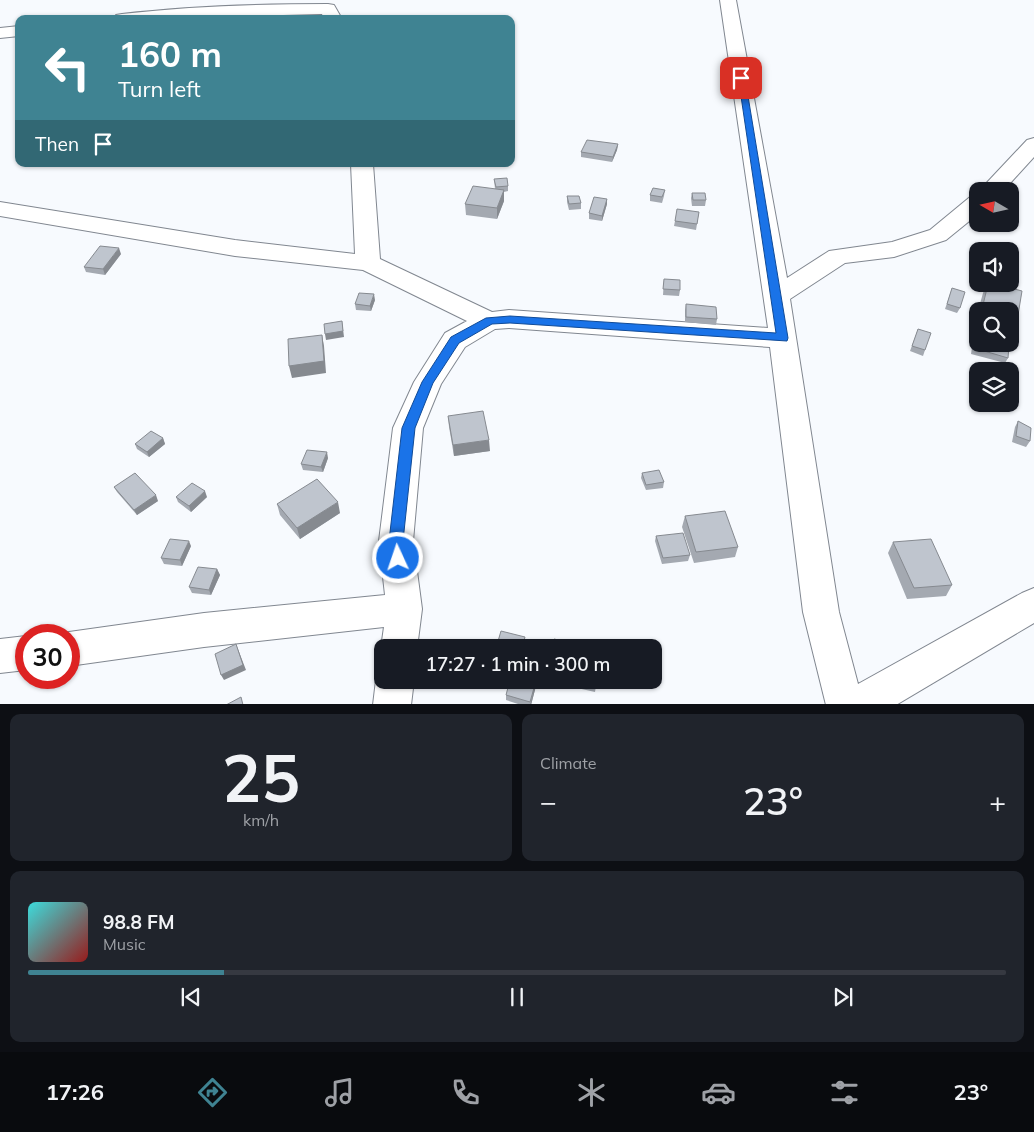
<!DOCTYPE html>
<html lang="en">
<head>
<meta charset="utf-8">
<style>
	body { margin:0; font-family:Mulish,sans-serif; background:#20242c; color:#f1f3f6; height:100vh; display:flex; flex-direction:column; font-size:19px; white-space:nowrap }
	* { box-sizing:border-box; margin:0 }
	p { font-size:16px; color:#9ea1a6 }
	.icon { flex:none; width:28px; height:28px; fill:none; stroke:currentColor; stroke-width:2; stroke-linecap:round; stroke-linejoin:round }
	.map { position:relative; height:704px; overflow:hidden }
	.details { display:flex; flex-direction:column; gap:10px; padding:10px; background:#0d0f14; flex:1 }
	.details>* { flex:none }
	.guide { position:absolute; left:15px; top:15px; width:500px; height:152px; border-radius:10px; box-shadow:0 1px 4px #0004; background:#3f8392; color:#fff; overflow:hidden }
	.needle { width:32px; rotate:279deg }
	.tools { position:absolute; left:969px; top:182px; display:grid; gap:10px }
	.tools a { display:grid; place-items:center; width:50px; height:50px; border-radius:10px; background:#171b24; box-shadow:0 1px 4px #0004; font-size:25px }
	.speed { position:absolute; left:15px; top:624px; display:flex; gap:10px; font-size:25px; font-weight:700; text-align:center }
	.speed>* { display:grid; place-content:center; width:65px; height:65px; border-radius:50%; background:#171b24; box-shadow:0 1px 4px #0004; line-height:1 }
	.speed .limit { border:8px solid #d22; background:#fff; color:#111 }
	.pin { position:absolute; display:grid; place-items:center; width:42px; height:42px; color:#fff; margin:-21px; border-radius:10px; box-shadow:0 2px 8px #0006 }
	.me { position:absolute; width:55px; margin:-28px; rotate:357deg; stroke-linejoin:round; filter:drop-shadow(0 0 4px #0008) }
	.turn { display:flex; align-items:center; gap:18px; height:105px; padding:0 20px; font-size:22px }
	.turn .icon { width:65px; height:65px; stroke-width:2.5 }
	.turn b { display:block; font-size:35px; line-height:42px }
	.then { display:flex; align-items:center; height:48px; padding:0 20px; background:#0003; gap:10px; font-size:19px }
	.big { font-size:38px; font-weight:600; line-height:1.1 }
	.details .card { flex:1; display:flex; flex-direction:column; justify-content:center; gap:8px; min-width:0; padding:0 18px; border-radius:10px; background:#20242c }
	.details .dial { align-items:center; gap:0 }
	.dial b { font-size:65px; line-height:1 }
	.song { display:flex; align-items:center; gap:15px }
	.cover { width:60px; height:60px; border-radius:8px; background:linear-gradient(135deg,hsl(180 70% 55%),hsl(0 70% 35%)) }
	.played { height:5px; border-radius:2px; background:linear-gradient(90deg,#3f8392 20%,#363941 20%) }
	.keys { display:flex; justify-content:space-around; direction:ltr }
	.heat { display:flex; justify-content:space-between; align-items:center; font-size:28px; direction:ltr }
	.details .tiles { flex:1; display:grid; gap:10px; grid-template-columns:1fr 1fr }
	.card:last-child { grid-column:span 2 }
	.trip { position:absolute; left:374px; top:639px; width:288px; height:50px; border-radius:10px; background:#171b24; box-shadow:0 1px 4px #0004; font-weight:600; line-height:50px; text-align:center }
	.tabs { display:flex; height:80px; justify-content:space-around; align-items:center; background:#090b0e; color:#9ea1a6 }
	.tabs .icon { width:35px; height:35px }
	.tabs .active { color:#3f8392 }
	.tabs b { font-size:22px; color:#f1f3f6 }
	.map>svg:first-child { display:block }
	.lines { fill:none; stroke-linecap:round; stroke-linejoin:round }
	.minor-casing { stroke:#818790; stroke-width:2 }
	.minor { fill:#fff; fill-rule:evenodd }
	.wall { fill:#a4a9b1 }
	.shaded-wall { fill:#868a90 }
	.building { fill:#bfc5ce; stroke:#868a90 }
	.route { fill:#1a73e8; stroke:#114b97 }
</style>
</head>
<body>
<div class="map">
<svg width="1034" height="705" viewBox="0 0 1034 705">
	<rect width="100%" height="100%" fill="#f7fafe"/>
	<g class="lines">
		<defs>
			<path id="minor" d="M 720,0 L 736,0 L 787,278 L 829,251 L 892,242 L 930,230 L 970,197 L 978,195 L 978,214 L 946,240 L 894,257 L 845,263 L 790,299 L 839,612 L 858,684 L 1022,593 L 1034,588 L 1034,623 L 896,705 L 826,705 L 803,612 L 770,347 L 509,328 L 495,329 L 465,347 L 441,384 L 423,428 L 413,541 L 422,609 L 417,648 L 382,648 L 382,652 L 381,648 L 384,627 L 204,647 L 69,666 L 69,635 L 61,635 L 69,632 L 204,613 L 385,595 L 379,541 L 393,428 L 414,382 L 445,333 L 467,321 L 363,270 L 235,256 L 0,216 L 0,202 L 235,240 L 355,254 L 351,164 L 373,164 L 380,259 L 492,312 L 509,310 L 768,328 Z
				M 328,4 L 334,5 L 342,19 L 324,19 L 322,14 L 113,19 L 116,15 L 122,14 C 191,6 259,4 328,4 Z
				M 19,26 L 19,36 L 0,38 L 0,28 Z
				M 1034,138 L 1034,157 L 1003,191 L 979,191 L 1027,140 Z
				M 26,636 L 26,670 L 0,673 L 0,639 Z
				M 382,667 L 382,680 L 414,680 L 411,705 L 373,705 L 376,680 Z"/>
		</defs>
		<use href="#minor" class="minor-casing"/>
		<use href="#minor" class="minor"/>
	</g>
	<path class="wall" d="M 618,144 L 617,150 L 612,162 L 581,157 L 581,152 Z
		M 494,179 L 508,186 L 508,191 L 504,192 L 504,201 L 497,219 L 466,215 L 465,204 L 495,189 Z
		M 665,190 L 664,196 L 662,203 L 650,201 L 650,195 Z
		M 692,193 L 706,200 L 705,206 L 692,206 L 691,198 Z
		M 567,196 L 581,203 L 581,209 L 569,210 L 567,202 Z
		M 607,199 L 607,204 L 602,221 L 589,219 L 589,213 Z
		M 699,212 L 696,230 L 674,226 L 675,221 Z
		M 121,254 L 105,275 L 86,272 L 84,267 Z
		M 664,279 L 680,290 L 679,296 L 663,295 Z
		M 987,284 L 996,284 L 1018,315 L 1012,327 L 1010,326 L 1010,311 L 978,311 L 983,293 Z
		M 952,288 L 960,308 L 957,313 L 945,309 Z
		M 375,300 L 371,311 L 356,310 L 355,304 Z
		M 686,304 L 717,319 L 716,325 L 685,322 L 685,310 Z
		M 918,329 L 925,350 L 923,356 L 910,351 Z
		M 976,336 L 1008,358 L 1005,363 L 971,354 L 973,341 Z
		M 448,416 L 490,451 L 454,456 L 449,427 Z
		M 1018,421 L 1030,441 L 1026,447 L 1012,442 L 1015,427 Z
		M 163,438 L 165,444 L 149,457 L 137,449 L 135,444 Z
		M 328,458 L 323,472 L 303,470 L 301,464 Z
		M 642,473 L 664,482 L 663,488 L 646,490 L 641,478 Z
		M 114,487 L 158,501 L 137,515 L 117,492 Z
		M 176,497 L 207,497 L 191,512 L 178,502 Z
		M 277,504 L 340,513 L 300,539 L 280,515 Z
		M 685,516 L 738,547 L 735,557 L 694,563 L 682,527 Z
		M 656,536 L 690,555 L 688,561 L 662,564 L 655,541 Z
		M 893,542 L 952,585 L 946,596 L 907,599 L 888,553 Z
		M 191,546 L 182,566 L 164,564 L 161,558 Z
		M 217,569 L 220,575 L 211,595 L 192,593 L 189,587 Z
		M 546,680 L 597,680 L 595,692 L 546,681 Z
		M 536,681 L 536,686 L 531,705 L 521,705 L 506,700 L 506,695 Z"/>
	<path class="shaded-wall" d="M 618,144 L 617,150 L 612,162 L 613,157 Z
		M 504,190 L 504,201 L 497,219 L 497,208 Z
		M 607,199 L 607,204 L 602,221 L 602,216 Z
		M 119,248 L 121,254 L 105,275 L 103,269 Z
		M 374,294 L 375,300 L 371,311 L 370,306 Z
		M 342,321 L 344,337 L 326,340 L 325,334 Z
		M 322,335 L 324,346 L 326,373 L 292,378 L 289,366 Z
		M 163,438 L 165,444 L 149,457 L 147,452 Z
		M 489,440 L 490,451 L 454,456 L 453,445 Z
		M 327,452 L 328,458 L 323,472 L 321,467 Z
		M 205,491 L 207,497 L 191,512 L 189,506 Z
		M 156,495 L 158,501 L 137,515 L 134,510 Z
		M 338,502 L 340,513 L 300,539 L 297,528 Z
		M 189,541 L 191,546 L 182,566 L 180,560 Z
		M 217,569 L 220,575 L 211,595 L 209,590 Z
		M 525,637 L 525,642 L 523,648 L 522,648 Z
		M 236,644 L 246,670 L 224,680 L 221,675 Z
		M 536,681 L 536,686 L 531,705 L 530,705 Z"/>
	<path class="building" d="M 587,140 L 618,144 L 613,157 L 581,152 Z
		M 507,178 L 508,186 L 496,187 L 494,179 Z
		M 473,186 L 504,190 L 497,208 L 465,204 Z
		M 653,188 L 665,190 L 662,197 L 650,195 Z
		M 692,193 L 705,193 L 706,200 L 693,200 Z
		M 567,196 L 579,196 L 581,203 L 569,204 Z
		M 594,197 L 607,199 L 602,216 L 589,213 Z
		M 677,209 L 699,212 L 697,224 L 675,221 Z
		M 100,246 L 119,248 L 103,269 L 84,267 Z
		M 664,279 L 680,280 L 680,290 L 663,289 Z
		M 988,284 L 996,284 L 1022,291 L 1018,315 L 1010,313 L 1010,311 L 1004,311 L 983,305 Z
		M 952,288 L 965,292 L 960,308 L 947,304 Z
		M 359,293 L 374,294 L 370,306 L 355,304 Z
		M 686,304 L 716,307 L 717,319 L 686,317 Z
		M 342,321 L 343,331 L 325,334 L 324,324 Z
		M 918,329 L 931,333 L 925,350 L 912,346 Z
		M 322,335 L 324,361 L 289,366 L 288,339 Z
		M 976,336 L 978,336 L 978,344 L 1004,344 L 1009,345 L 1008,358 L 974,348 Z
		M 483,411 L 489,440 L 453,445 L 448,416 Z
		M 1018,421 L 1031,428 L 1030,441 L 1016,436 Z
		M 151,431 L 163,438 L 147,452 L 135,444 Z
		M 307,450 L 327,452 L 321,467 L 301,464 Z
		M 659,470 L 664,482 L 646,485 L 642,473 Z
		M 135,473 L 156,495 L 134,510 L 114,487 Z
		M 317,479 L 338,502 L 297,528 L 277,504 Z
		M 192,483 L 205,491 L 189,506 L 176,497 Z
		M 725,511 L 738,547 L 696,552 L 685,516 Z
		M 683,533 L 690,555 L 663,558 L 656,536 Z
		M 170,539 L 189,541 L 180,560 L 161,558 Z
		M 931,539 L 952,585 L 914,588 L 893,542 Z
		M 198,567 L 217,569 L 209,590 L 189,587 Z
		M 501,631 L 525,637 L 522,648 L 496,648 Z
		M 554,639 L 593,648 L 552,648 Z
		M 236,644 L 243,665 L 221,675 L 215,654 Z
		M 510,680 L 533,680 L 536,681 L 530,702 L 506,695 Z
		M 586,680 L 597,680 L 596,682 Z
		M 241,697 L 243,705 L 226,705 Z"/>
	<path class="route" d="M 738,76 L 745,78 L 788,338 L 787,341 L 510,323 L 492,324 L 459,343 L 433,383 L 415,428 L 403,541 L 405,558 L 403,562 L 398,564 L 393,562 L 389,541 L 402,428 L 422,382 L 451,337 L 486,318 L 510,316 L 776,333 Z"/>
</svg>
<div class="tools">
<a><svg class="needle" viewBox="-14 -14 28 28"><path d="M0-13l5 13h-10z" fill="#e53935"/><path d="M0 13l5-13h-10z" fill="#9ea1a6"/></svg></a>
<a><svg class="icon" aria-label="sound" viewBox="0 0 24 24"><path d="M4 9h4l5-4v14l-5-4H4zM17 9q2 3 0 6"/></svg></a>
<a><svg class="icon" aria-label="search" viewBox="0 0 24 24"><circle cx="10" cy="10" r="6"/><path d="M15 15l6 6"/></svg></a>
<a><svg class="icon" aria-label="layers" viewBox="0 0 24 24"><path d="M12 4l9 5-9 5-9-5zM3 14l9 5 9-5"/></svg></a>
</div>
<div class="speed"><div class="limit">30</div></div>
<div class="pin" style="left:741px;top:78px;background:#d93025"><svg class="icon" aria-label="arrive" viewBox="0 0 24 24"><path d="M6 21V4h12l-3 4 3 4H6"/></svg></div>
<svg class="me" style="left:398px;top:558px" viewBox="-20 -20 40 40"><circle r="17" fill="#1a73e8" stroke="#fff" stroke-width="3"/><path d="M0-11L8 9 0 5-8 9z" fill="#fff"/></svg>
<div class="trip">17:27 · 1 min · 300 m</div>
<div class="guide">
<div class="turn"><svg class="icon" aria-label="left" viewBox="0 0 24 24"><path d="M17 20v-9H6M10 6l-5 5 5 5"/></svg><div><b>160 m</b>Turn left</div></div>
<div class="then">Then<svg class="icon" aria-label="arrive" viewBox="0 0 24 24"><path d="M6 21V4h12l-3 4 3 4H6"/></svg></div>
</div>
</div>
<section class="details">
<div class="tiles">
<div class="card dial"><b>25</b><p>km/h</p></div>
<div class="card"><p>Climate</p>
<div class="heat"><a>−</a><b class="big">23°</b><a>+</a></div>
</div>
<div class="card">
<div class="song"><i class="cover"></i><div><b>98.8 FM</b><p>Music</p></div></div>
<div class="played"></div>
<div class="keys"><svg class="icon" aria-label="previous" viewBox="0 0 24 24"><path d="M18 5L8 12l10 7zM5 5v14"/></svg><svg class="icon" aria-label="pause" viewBox="0 0 24 24"><path d="M8 5v14M16 5v14"/></svg><svg class="icon" aria-label="next" viewBox="0 0 24 24"><path d="M6 5l10 7-10 7zM19 5v14"/></svg></div>
</div>
</div>
</section>
<nav class="tabs">
<b>17:26</b>
<svg class="icon active" aria-label="directions" viewBox="0 0 24 24"><path d="M12 3l9 9-9 9-9-9zM9 14v-3h6M13 9l2 2-2 2"/></svg>
<svg class="icon" aria-label="music" viewBox="0 0 24 24"><path d="M9 18V5l10-2v13"/><circle cx="6" cy="18" r="3"/><circle cx="16" cy="16" r="3"/></svg>
<svg class="icon" aria-label="phone" viewBox="0 0 24 24"><path d="M5 4h4l2 5-3 2q2 4 5 5l2-3 5 2v4C11 20 4 13 5 4z"/></svg>
<svg class="icon" aria-label="climate" viewBox="0 0 24 24"><path d="M12 3v18M4 7l16 10M4 17L20 7"/></svg>
<svg class="icon" aria-label="car" viewBox="0 0 24 24"><path d="M5 17H2v-5l4-1 3-4h7l3 4 3 1v5h-3M9 17h6M6 11h13"/><circle cx="7" cy="17" r="2"/><circle cx="17" cy="17" r="2"/></svg>
<svg class="icon" aria-label="filters" viewBox="0 0 24 24"><path d="M4 7h16M4 17h16"/><circle cx="9" cy="7" r="2"/><circle cx="15" cy="17" r="2"/></svg>
<b>23°</b>
</nav>
</body>
</html>
